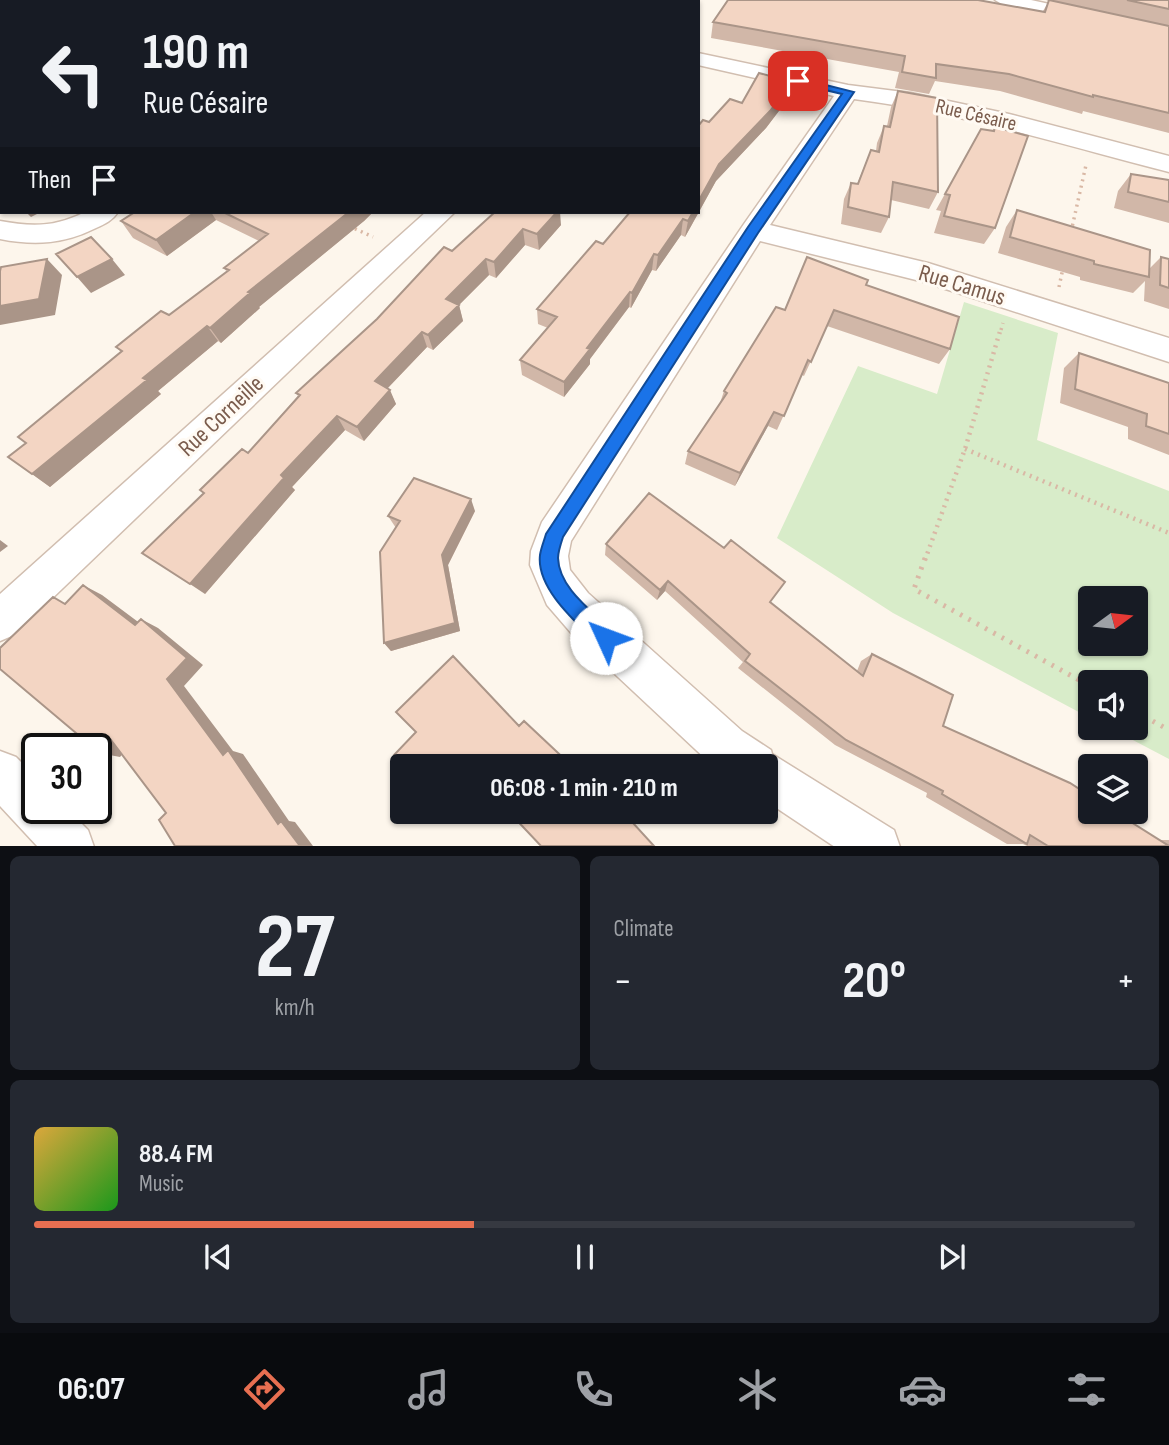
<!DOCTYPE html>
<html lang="en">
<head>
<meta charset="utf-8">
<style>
	body { margin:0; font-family:"Sofia Sans Condensed",sans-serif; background:#242831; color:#f1f3f6; height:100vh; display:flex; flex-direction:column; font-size:26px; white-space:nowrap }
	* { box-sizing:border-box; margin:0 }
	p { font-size:23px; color:#9ea1a6 }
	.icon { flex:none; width:38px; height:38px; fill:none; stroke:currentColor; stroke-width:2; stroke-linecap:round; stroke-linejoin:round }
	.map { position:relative; height:846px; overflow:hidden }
	.drawer { display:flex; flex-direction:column; gap:10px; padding:10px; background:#0d0f14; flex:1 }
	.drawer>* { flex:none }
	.hud { position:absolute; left:0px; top:0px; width:700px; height:214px; box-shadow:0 2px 5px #0004; background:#171b24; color:#f1f3f6; overflow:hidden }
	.needle { width:46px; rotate:75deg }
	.controls { position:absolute; left:1078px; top:586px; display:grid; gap:14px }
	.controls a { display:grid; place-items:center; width:70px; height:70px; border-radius:7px; background:#171b24; box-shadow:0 2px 5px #0004; font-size:35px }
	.speed { position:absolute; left:21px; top:733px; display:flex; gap:14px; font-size:35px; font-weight:700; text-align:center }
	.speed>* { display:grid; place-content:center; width:91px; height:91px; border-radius:50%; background:#171b24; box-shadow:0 2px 5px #0004; line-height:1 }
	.speed .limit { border:4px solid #111; border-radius:10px; background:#fff; color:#111 }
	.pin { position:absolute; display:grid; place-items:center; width:60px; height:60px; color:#fff; margin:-30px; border-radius:14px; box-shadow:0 4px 10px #0006 }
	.me { position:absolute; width:77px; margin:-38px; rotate:313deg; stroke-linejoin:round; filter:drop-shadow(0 0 5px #0008) }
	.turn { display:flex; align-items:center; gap:24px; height:147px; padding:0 28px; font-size:32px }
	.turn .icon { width:91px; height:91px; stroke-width:2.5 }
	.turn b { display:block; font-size:49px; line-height:60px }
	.then { display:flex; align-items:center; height:66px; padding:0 28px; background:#0003; gap:14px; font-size:26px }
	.big { font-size:52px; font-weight:700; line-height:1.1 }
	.drawer .card { flex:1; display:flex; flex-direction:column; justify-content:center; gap:10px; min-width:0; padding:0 24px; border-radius:10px; background:#242831 }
	.drawer .dial { align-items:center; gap:0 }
	.dial b { font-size:91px; line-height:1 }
	.song { display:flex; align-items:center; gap:21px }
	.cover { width:84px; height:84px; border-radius:10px; background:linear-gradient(135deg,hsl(40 70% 55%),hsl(120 70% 35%)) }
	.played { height:7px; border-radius:4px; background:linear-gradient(90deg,#e76f51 40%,#363941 40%) }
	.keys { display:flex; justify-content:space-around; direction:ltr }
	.heat { display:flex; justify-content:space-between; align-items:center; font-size:38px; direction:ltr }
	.drawer .tiles { flex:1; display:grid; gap:10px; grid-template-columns:1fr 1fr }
	.card:last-child { grid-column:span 2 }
	.trip { position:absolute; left:390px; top:754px; width:388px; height:70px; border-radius:7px; background:#171b24; box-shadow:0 2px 5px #0004; font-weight:700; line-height:70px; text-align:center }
	.dock { display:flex; height:112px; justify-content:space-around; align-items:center; background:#090b0e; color:#9ea1a6 }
	.dock .icon { width:49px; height:49px }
	.dock .selected { color:#e76f51 }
	.dock b { font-size:32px; color:#f1f3f6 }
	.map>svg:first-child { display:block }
	.green { fill:#d8ecc9; fill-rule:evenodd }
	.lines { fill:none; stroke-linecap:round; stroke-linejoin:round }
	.minor-casing { stroke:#d1beb0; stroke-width:3 }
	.path-far3 { stroke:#d9b8a5; stroke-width:2.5; stroke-dasharray:1 3.5; stroke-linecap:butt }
	.path-far2 { stroke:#d9b8a5; stroke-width:3.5; stroke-dasharray:2 4.5; stroke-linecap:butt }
	.path-far1 { stroke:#d9b8a5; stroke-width:4.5; stroke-dasharray:2 5; stroke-linecap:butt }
	.path { stroke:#d9b8a5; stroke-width:5; stroke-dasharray:2.5 7; stroke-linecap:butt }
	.minor { fill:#fff; fill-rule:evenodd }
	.wall { fill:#d1b7a8 }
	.shaded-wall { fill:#aa9588 }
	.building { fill:#f3d5c3; stroke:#aa9588; stroke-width:2 }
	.route { fill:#1a73e8; stroke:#114b97; stroke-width:2 }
	.labels { text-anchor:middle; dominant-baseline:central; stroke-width:6; stroke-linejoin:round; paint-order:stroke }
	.far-street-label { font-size:21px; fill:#7a5c4d; stroke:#fffaf3 }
	.street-label { font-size:24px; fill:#7a5c4d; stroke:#fffaf3 }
</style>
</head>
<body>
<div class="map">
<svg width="1169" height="847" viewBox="0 0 1169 847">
	<rect width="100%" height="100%" fill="#fdf6ec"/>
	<path class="green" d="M 964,302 L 1058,333 L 1037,440 L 1169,491 L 1169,759 L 1110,728 L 1136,728 L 1136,682 L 1090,682 L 1090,718 L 893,613 L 777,538 L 858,366 L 937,394 ZM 1090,598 L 1136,598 L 1136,644 L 1090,644 Z"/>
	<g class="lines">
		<defs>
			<path id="minor" d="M 270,0 L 290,0 L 290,2 L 271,2 Z
				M 660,0 L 680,0 L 659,2 Z
				M 995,0 L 1031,0 L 1169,30 L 1169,42 L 1005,6 Z
				M 698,53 L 848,85 L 911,93 L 1009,114 L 1169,156 L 1169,172 C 1064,145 962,113 854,99 L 770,225 L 928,263 L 1169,338 L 1169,362 L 924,282 L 760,241 L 571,541 L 568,556 L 570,570 L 588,593 L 742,731 L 771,750 L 772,754 L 894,830 L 900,847 L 835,847 L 766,801 L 766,766 L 716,766 L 710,763 L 572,634 L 547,605 L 530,565 L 531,551 L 542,522 L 744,224 L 834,96 L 698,65 Z
				M 85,212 L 118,212 C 113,220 105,224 96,228 C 64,244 35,246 0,239 L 0,221 C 32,227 56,227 85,212 Z
				M 426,212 L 455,212 L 14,635 L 0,641 L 0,594 Z
				M 0,751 L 16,757 L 37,778 L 37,808 L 66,808 L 88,830 L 94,847 L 38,847 L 0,806 Z"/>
		</defs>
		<use href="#minor" class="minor-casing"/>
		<path class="path-far3" d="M 102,2 L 105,0"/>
		<path class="path-far2" d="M 349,226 L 373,237
			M 1071,232 L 1086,165
			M 1059,287 L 1063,268
			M 1001,330 L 1003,323"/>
		<path class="path-far1" d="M 965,449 L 1169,533
			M 925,560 L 965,449 L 1001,328"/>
		<path class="path" d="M 925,558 L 914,589 L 1090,686
			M 1136,712 L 1169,730"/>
		<use href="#minor" class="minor"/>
	</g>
	<path class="wall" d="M 579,0 L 620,0 L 618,2 L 581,2 L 579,1 Z
		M 1046,0 L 1169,0 L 1169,133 L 1083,111 L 1082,114 L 1000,91 L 935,81 L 929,94 L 895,88 L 899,72 L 711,38 L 713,22 L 1043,11 L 1049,1 Z
		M 792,82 L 788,99 L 766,128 L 716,181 L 685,237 L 681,235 L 656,271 L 652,270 L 631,308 L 629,307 L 590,359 L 590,364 L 564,397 L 522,375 L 520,360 L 548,328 L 538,324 L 537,309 L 603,244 L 698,212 L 709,122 L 742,103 Z
		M 898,91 L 938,192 L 929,209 L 891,200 L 889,217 L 881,233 L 841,224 L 844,199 L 851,183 L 857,184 L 871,150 L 876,151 L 877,143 L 884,126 L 887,126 L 891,107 Z
		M 995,127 L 995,228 L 984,244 L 934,233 L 941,211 L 936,210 L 981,129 L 993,131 Z
		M 1131,174 L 1169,180 L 1169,223 L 1114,208 L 1118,191 Z
		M 1017,210 L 1149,269 L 1161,257 L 1169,259 L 1169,309 L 1144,301 L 1145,281 L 1133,293 L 1080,280 L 1080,277 L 998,253 L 1006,227 Z
		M 135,212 L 373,212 L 364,221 L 259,307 L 260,308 L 221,343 L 218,341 L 158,391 L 161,394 L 50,487 L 32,474 L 26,443 L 121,352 L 116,347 L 169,315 L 227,272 L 224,268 L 259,241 L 216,220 L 167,256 L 133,238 L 121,221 Z
		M 495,212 L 561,225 L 539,250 L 525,245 L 496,278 L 489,275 L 459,305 L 463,321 L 433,350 L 427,347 L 388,388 L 396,404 L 364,441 L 345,430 L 292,487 L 295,490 L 205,594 L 204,493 L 200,490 L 248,453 L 298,396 L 296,393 Z
		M 866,285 L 950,349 L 939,364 L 827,326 L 804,376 L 802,375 L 777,430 L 768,426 L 735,486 L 685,464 L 688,451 L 720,403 L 724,391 L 785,310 Z
		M 1079,353 L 1169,383 L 1169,455 L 1128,439 L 1128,427 L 1060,403 L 1064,368 Z
		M 475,511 L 448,565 L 460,631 L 391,651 L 384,643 L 396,528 L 388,516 Z
		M 606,544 L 770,602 L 857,671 L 861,661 L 872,654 L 943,726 L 1159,840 L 1169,840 L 1169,846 L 1027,846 L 1023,844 L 1007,844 L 926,797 L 927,793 L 835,745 L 738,668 L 743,662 L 665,591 L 657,600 L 605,555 Z"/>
	<path class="shaded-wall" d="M 609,0 L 620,0 L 618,2 L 609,2 Z
		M 792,82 L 788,99 L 766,128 L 716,181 L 685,237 L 688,221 L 693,212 L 698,212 L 698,202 L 719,164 Z
		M 26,212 L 41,212 L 31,217 Z
		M 195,212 L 211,212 L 216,220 L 167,256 L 156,240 Z
		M 349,212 L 373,212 L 364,221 L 259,307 L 260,308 L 221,343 L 210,328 L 248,292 Z
		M 549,212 L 560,212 L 561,225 L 539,250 L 537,234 Z
		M 683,219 L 681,235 L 656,271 L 658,255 Z
		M 523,229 L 525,245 L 496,278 L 494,262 Z
		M 654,254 L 652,270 L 631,308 L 632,293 Z
		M 47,259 L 62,275 L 55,315 L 0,325 L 0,306 Z
		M 112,259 L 125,275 L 91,293 L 77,277 Z
		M 486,259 L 489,275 L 459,305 L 463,321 L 433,350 L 428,335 L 446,299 Z
		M 630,292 L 629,307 L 590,359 L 590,364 L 564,397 L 564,382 L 587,348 Z
		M 207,326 L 218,341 L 158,391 L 161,394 L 50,487 L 32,474 L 143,378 Z
		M 422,332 L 427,347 L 381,395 L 375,381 Z
		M 390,390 L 396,404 L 364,441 L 357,427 Z
		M 774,412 L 768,426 L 735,486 L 740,473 Z
		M 337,416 L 345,430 L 292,487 L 295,490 L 205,594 L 190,584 L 281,475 Z
		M 471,499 L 475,511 L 448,565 L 460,631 L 391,651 L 384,643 L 442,555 Z
		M 0,540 L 8,546 L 0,552 Z
		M 668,581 L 665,591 L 657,600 L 660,590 Z
		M 83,585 L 102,595 L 153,633 L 135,625 Z
		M 141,619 L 158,628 L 203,665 L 184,686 L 233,751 L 243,754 L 289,821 L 295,822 L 313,846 L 300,846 L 278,824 L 223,755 L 167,679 Z
		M 111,740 L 131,744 L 120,757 L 99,753 Z
		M 435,757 L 441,761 L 437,766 L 427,766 Z
		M 463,761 L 468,765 L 467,766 L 458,766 Z"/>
	<path class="building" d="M 191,0 L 230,0 L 230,2 L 191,2 Z
		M 728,0 L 978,0 L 1045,12 L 1049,0 L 1169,26 L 1169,113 L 1093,95 L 1093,97 L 1009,74 L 936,64 L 936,78 L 902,72 L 905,56 L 713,22 Z
		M 1127,0 L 1169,0 L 1169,9 Z
		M 759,73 L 792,82 L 770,111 L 719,164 L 698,202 L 698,126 L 703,120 L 709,122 L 730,99 L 742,103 Z
		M 898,91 L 937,98 L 938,192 L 893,182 L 889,217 L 848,207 L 851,183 L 858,184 L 871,150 L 879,152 L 884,126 L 890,127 Z
		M 995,127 L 1028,136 L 995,228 L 944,216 L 950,195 L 945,194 L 981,129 L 994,131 Z
		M 0,128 L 2,129 L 2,193 L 0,192 Z
		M 1131,174 L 1169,180 L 1169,202 L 1128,192 Z
		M 1017,210 L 1150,250 L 1149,277 L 1094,264 L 1094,261 L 1010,237 Z
		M 135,212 L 195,212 L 156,240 L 121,221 Z
		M 223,212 L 349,212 L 248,292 L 250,293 L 210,328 L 207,326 L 143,378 L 147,380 L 32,474 L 8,457 L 26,443 L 18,437 L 122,351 L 116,347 L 161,311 L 169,315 L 229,270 L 224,268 L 268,234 Z
		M 495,212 L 557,212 L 537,234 L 523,229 L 494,262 L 486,259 L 446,299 L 459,305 L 428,335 L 422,332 L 375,381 L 390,390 L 357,427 L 337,416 L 281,475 L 284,478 L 190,584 L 142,553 L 204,493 L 200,490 L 242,449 L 248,453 L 300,395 L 296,393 L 377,319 L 444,247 L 452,251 Z
		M 630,212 L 693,212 L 688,221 L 683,219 L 658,255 L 654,254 L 632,293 L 630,292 L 587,348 L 590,349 L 564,382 L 520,360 L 557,317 L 537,309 L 596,241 L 603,244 Z
		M 91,237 L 112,259 L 77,277 L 56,254 Z
		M 807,257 L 868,280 L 866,285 L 959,317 L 950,349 L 834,310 L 811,362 L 808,360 L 784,416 L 774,412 L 740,473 L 688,451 L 727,393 L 724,391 L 776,307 L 785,310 Z
		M 1161,257 L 1169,259 L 1169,288 L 1160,285 Z
		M 47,259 L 39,299 L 0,306 L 0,271 L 1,267 Z
		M 1079,353 L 1169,383 L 1169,434 L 1146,426 L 1147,414 L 1075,389 Z
		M 414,478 L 471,499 L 442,555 L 455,623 L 384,643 L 380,552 L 400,521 L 388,516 Z
		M 649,493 L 724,548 L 731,540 L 785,582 L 770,602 L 863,676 L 872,654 L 953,695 L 943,726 L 1070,783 L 1090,796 L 1090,812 L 1115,812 L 1169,846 L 1048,846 L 1030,835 L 1027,844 L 942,794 L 943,791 L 846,740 L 745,661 L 750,654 L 668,581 L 660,590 L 606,544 Z
		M 83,585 L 135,625 L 141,619 L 187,658 L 167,679 L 223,755 L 228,750 L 278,824 L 281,821 L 300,846 L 175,846 L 159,820 L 166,813 L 111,740 L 99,753 L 96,749 L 95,749 L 0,669 L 0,648 L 53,597 L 65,604 Z
		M 453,656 L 519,726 L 524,721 L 572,766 L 468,766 L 463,761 L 458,766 L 444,766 L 435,757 L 427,766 L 403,766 L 394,755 L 416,732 L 396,712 Z
		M 509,812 L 623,812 L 654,846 L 541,846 Z"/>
	<path class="route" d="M 798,78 L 854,92 L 758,233 L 563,537 C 561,543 558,552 558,558 C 559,589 594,612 613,632 L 616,638 L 613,645 L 606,648 L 599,645 C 578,624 536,589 540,555 C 541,548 544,541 546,534 L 748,227 L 842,94 L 795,83 L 795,79 Z"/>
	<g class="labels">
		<g class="far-street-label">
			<text transform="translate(976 115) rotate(13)">Rue Césaire</text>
		</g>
		<g class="street-label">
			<text transform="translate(962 285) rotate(17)">Rue Camus</text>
			<text transform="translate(221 416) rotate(-43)">Rue Corneille</text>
		</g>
	</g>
</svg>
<div class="controls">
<a><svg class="needle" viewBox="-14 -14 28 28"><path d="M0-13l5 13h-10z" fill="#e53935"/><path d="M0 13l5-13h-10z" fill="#9ea1a6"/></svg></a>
<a><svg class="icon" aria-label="sound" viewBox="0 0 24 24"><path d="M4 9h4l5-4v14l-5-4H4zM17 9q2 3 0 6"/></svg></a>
<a><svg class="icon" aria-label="layers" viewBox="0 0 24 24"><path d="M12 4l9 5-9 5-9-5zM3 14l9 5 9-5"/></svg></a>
</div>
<div class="speed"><div class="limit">30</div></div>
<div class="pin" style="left:798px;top:81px;background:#d93025"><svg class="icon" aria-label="arrive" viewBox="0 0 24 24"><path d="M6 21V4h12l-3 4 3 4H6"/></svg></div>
<svg class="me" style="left:606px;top:638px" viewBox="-20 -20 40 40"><circle r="19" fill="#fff"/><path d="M0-13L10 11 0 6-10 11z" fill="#1a73e8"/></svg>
<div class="trip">06:08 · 1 min · 210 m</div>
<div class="hud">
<div class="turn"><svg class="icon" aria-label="left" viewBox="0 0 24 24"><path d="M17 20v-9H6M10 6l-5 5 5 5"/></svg><div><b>190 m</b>Rue Césaire</div></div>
<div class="then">Then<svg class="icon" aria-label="arrive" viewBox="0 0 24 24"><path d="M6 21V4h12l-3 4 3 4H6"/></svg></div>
</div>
</div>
<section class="drawer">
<div class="tiles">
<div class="card dial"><b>27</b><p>km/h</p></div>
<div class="card"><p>Climate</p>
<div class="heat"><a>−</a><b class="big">20°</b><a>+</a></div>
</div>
<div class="card">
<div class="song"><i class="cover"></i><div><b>88.4 FM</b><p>Music</p></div></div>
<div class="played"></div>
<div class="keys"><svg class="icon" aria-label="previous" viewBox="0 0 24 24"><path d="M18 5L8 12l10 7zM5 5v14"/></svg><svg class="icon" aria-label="pause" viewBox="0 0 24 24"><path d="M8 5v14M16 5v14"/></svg><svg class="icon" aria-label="next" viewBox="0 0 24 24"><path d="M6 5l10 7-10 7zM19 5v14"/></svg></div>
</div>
</div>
</section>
<nav class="dock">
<b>06:07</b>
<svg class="icon selected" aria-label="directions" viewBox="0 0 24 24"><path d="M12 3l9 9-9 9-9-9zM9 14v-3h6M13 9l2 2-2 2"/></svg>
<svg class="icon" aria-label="music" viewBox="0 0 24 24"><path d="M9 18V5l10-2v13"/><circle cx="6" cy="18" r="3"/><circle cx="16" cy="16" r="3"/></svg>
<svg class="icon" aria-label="phone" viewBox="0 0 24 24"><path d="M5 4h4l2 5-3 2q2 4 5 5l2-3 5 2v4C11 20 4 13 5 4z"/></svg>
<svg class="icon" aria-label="climate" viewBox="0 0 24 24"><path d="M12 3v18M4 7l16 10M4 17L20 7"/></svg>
<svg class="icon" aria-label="car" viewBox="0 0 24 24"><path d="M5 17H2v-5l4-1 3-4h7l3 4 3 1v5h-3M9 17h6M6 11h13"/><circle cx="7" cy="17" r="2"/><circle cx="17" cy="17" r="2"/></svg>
<svg class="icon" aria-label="filters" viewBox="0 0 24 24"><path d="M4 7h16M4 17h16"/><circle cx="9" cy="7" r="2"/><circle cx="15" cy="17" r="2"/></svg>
</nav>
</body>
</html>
